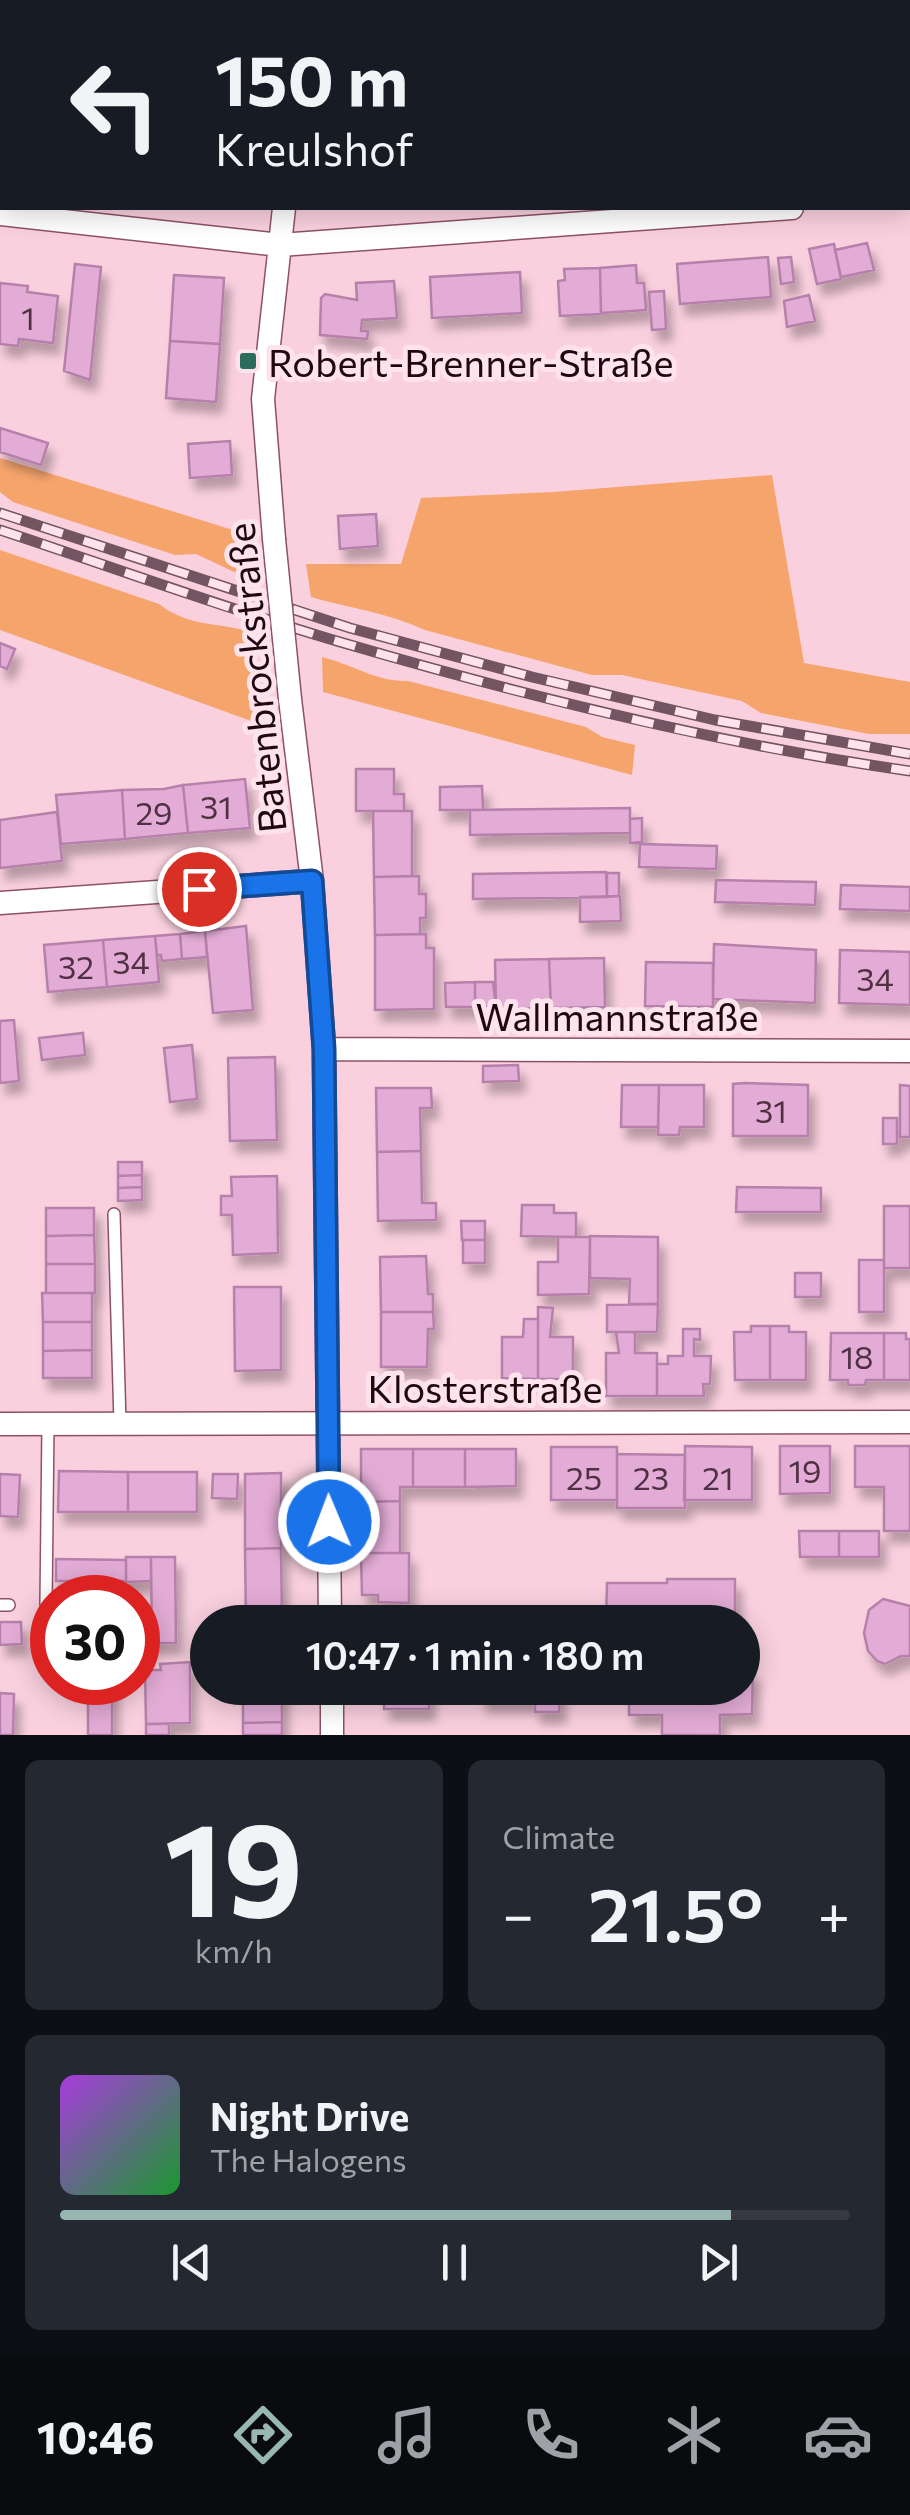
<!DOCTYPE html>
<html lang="en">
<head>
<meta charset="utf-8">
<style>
	body { margin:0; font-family:Commissioner,sans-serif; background:#242831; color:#f1f3f6; height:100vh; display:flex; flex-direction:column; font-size:38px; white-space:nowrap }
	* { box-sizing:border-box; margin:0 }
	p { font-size:32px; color:#9ea1a6 }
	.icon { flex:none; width:55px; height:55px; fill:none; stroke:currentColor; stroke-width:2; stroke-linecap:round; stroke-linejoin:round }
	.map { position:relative; height:1735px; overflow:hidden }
	.panel { display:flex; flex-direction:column; gap:25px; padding:25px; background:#0d0f14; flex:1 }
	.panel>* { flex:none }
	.guide { position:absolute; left:0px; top:0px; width:910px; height:210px; box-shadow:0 5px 25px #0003; background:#171b24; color:#f1f3f6; overflow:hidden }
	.speed { position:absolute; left:30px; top:1575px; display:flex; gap:20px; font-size:50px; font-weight:700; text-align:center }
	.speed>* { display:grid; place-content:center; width:130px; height:130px; border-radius:50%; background:#171b24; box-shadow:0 5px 25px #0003; line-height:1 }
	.speed .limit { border:15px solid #d22; background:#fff; color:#111 }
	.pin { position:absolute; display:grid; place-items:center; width:85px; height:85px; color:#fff; margin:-42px; border:5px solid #fff; border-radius:50%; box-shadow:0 2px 10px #0007 }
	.me { position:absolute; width:110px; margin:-55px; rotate:359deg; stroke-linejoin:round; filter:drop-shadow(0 0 8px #0008) }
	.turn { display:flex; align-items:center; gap:35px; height:210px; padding:0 50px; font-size:45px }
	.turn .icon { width:130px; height:130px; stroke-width:2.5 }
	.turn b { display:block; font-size:70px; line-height:85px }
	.big { font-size:75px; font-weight:600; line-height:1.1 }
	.panel .card { flex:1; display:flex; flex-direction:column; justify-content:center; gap:15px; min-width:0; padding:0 35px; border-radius:15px; background:#242831 }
	.panel .dial { align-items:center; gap:0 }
	.dial b { font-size:130px; line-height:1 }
	.song { display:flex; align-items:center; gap:30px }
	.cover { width:120px; height:120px; border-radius:15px; background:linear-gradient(135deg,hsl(280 70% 55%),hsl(130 70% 35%)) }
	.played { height:10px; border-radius:5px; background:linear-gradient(90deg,#98b7b1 85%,#363941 85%) }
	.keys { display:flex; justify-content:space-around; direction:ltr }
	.heat { display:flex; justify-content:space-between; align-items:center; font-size:55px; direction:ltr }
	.panel .tiles { flex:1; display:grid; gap:25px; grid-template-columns:1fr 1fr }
	.card:last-child { grid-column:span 2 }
	.trip { position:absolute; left:190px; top:1605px; width:570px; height:100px; border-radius:50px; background:#171b24; box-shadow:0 5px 25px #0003; font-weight:600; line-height:100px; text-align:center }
	.menu { display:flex; height:160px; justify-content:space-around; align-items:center; background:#090b0e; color:#9ea1a6 }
	.menu .icon { width:70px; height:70px }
	.menu .active { color:#98b7b1 }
	.menu b { font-size:45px; color:#f1f3f6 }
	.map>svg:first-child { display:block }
	.green { fill:#f5a46c }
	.building { fill:#e3acd6; stroke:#b581aa; stroke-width:2.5; filter:url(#shadow) }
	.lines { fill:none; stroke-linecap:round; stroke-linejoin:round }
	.lane-casing { stroke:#8c5169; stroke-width:14 }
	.street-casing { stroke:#8c5169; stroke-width:25 }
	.lane { stroke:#fff; stroke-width:11 }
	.street { stroke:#fff; stroke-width:22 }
	.rail-casing { stroke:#735561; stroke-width:11 }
	.rail { stroke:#fee2ec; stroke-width:8; stroke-dasharray:22; stroke-linecap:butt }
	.street-bridge-casing { stroke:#8c5169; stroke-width:25; stroke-linecap:butt }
	.street-bridge { stroke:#fff; stroke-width:22 }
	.route-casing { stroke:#114b97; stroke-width:25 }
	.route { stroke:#1a73e8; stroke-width:18 }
	.poi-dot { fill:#2b6d5d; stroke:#fee2ec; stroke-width:4 }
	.labels { text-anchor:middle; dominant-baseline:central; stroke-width:10; stroke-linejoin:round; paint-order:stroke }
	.number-label { font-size:32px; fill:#503143 }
	.poi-label { font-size:38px; fill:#1f0812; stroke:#fee2ec; text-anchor:start }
	.street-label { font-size:38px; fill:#1f0812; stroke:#fee2ec }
</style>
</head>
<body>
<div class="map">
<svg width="910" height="1735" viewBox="0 0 910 1735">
	<defs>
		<filter id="shadow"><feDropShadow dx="6" dy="11" stdDeviation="5" flood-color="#0004"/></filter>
	</defs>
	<rect width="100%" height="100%" fill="#fad0df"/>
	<path class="green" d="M 0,458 L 246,534 L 245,577 L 196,554 L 175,555 L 13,502 L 0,492 Z
		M 772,475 L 804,663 L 910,682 L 910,734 L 869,734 L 761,713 L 742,701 L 622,675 L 592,675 L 425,630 C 389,613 349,608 311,597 L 306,564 L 401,564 L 421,498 L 553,492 Z
		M 0,550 L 159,604 C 191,628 214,621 250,632 L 265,726 L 0,630 Z
		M 322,657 C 352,664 376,682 408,681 L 586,727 L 602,737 L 635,745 L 632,775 L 323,692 Z"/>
	<path class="building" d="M 867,243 L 874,270 L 841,277 L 835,250 Z
		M 834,244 L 841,279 L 817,284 L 809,249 Z
		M 768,257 L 771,297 L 680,304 L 677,264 Z
		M 791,257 L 794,282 L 781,284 L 778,258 Z
		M 75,264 L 101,267 L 90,380 L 64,371 Z
		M 636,265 L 637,283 L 644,283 L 646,310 L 601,313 L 600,268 Z
		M 600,268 L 601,314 L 560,316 L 558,281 L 565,280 L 564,269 Z
		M 520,272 L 522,313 L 432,318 L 430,277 Z
		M 174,275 L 224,278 L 220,344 L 170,341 Z
		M 394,281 L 397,318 L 362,320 L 361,331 L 368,331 L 367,339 L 320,335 L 321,298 L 325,294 L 357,300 L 356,283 Z
		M 0,283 L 28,286 L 27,292 L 58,296 L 53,343 L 19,339 L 18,346 L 0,344 Z
		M 664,291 L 666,329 L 652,330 L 649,292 Z
		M 809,295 L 815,321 L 787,327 L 784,301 Z
		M 170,341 L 220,344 L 216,402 L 166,398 Z
		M 0,428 L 48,443 L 41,465 L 0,452 Z
		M 230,441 L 232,475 L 190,478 L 188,444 Z
		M 376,514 L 378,546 L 340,549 L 338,516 Z
		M 0,643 L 15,649 L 7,669 L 0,666 Z
		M 356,769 L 394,769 L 394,794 L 404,794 L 404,811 L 356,811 Z
		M 245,779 L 250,828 L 188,833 L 183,785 Z
		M 183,785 L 188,833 L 125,839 L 122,790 L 164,789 Z
		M 482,786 L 483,810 L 440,810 L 440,787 Z
		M 122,790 L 125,839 L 61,844 L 56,795 Z
		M 630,808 L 630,833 L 470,835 L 470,810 Z
		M 373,811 L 412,811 L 412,876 L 374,877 Z
		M 57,812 L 62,861 L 0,868 L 0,820 Z
		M 642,818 L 642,842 L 630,843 L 630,819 Z
		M 640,844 L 717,846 L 716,869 L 639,867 Z
		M 606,872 L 607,897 L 473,899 L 473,874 Z
		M 607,873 L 619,873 L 619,896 L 607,897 Z
		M 419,876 L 419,894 L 426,894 L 426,918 L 420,918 L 420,934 L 375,935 L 374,877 Z
		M 716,880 L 816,882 L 815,905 L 715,902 Z
		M 841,885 L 910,887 L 910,911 L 840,909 Z
		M 620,896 L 621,921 L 580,922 L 580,897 Z
		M 246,926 L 253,1010 L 213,1013 L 205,931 Z
		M 205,931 L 207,957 L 182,959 L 180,934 Z
		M 180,934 L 182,959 L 162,961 L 161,955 L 157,955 L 155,936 Z
		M 426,934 L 426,948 L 434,948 L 434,1009 L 375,1010 L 375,935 Z
		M 155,936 L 159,982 L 107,987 L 103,940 Z
		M 103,940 L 107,987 L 48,992 L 44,945 Z
		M 714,944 L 816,950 L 815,1003 L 713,999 Z
		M 840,950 L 910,952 L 910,1005 L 839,1003 Z
		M 604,958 L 605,1007 L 551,1008 L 549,959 Z
		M 549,959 L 551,1008 L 496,1009 L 495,960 Z
		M 646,962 L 713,963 L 713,1007 L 645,1006 Z
		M 475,982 L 475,1007 L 446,1007 L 445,983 Z
		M 475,982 L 493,982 L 496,1006 L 475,1007 Z
		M 14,1020 L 19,1081 L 0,1083 L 0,1021 Z
		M 83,1033 L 85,1055 L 42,1060 L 39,1038 Z
		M 192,1045 L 197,1099 L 170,1102 L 164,1048 Z
		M 275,1057 L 277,1140 L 230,1141 L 228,1058 Z
		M 518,1065 L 519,1081 L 483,1082 L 483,1066 Z
		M 745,1083 L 808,1085 L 808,1136 L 733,1136 L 733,1084 Z
		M 622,1085 L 659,1085 L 658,1127 L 621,1127 Z
		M 659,1085 L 704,1085 L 704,1127 L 680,1127 L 679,1135 L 658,1135 Z
		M 900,1085 L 910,1086 L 910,1137 L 900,1137 Z
		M 376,1088 L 431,1088 L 432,1108 L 420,1108 L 421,1151 L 377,1152 Z
		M 883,1118 L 897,1118 L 897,1144 L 883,1144 Z
		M 421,1151 L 422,1203 L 436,1203 L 436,1220 L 378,1221 L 377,1152 Z
		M 118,1162 L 142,1162 L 142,1175 L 118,1176 Z
		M 142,1175 L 142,1187 L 118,1188 L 118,1176 Z
		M 277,1176 L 278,1253 L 233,1255 L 232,1215 L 221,1215 L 221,1196 L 232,1196 L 231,1177 Z
		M 142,1187 L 142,1200 L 118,1201 L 118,1188 Z
		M 737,1187 L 821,1188 L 821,1212 L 736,1212 Z
		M 522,1205 L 554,1205 L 554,1213 L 576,1213 L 576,1237 L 521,1236 Z
		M 884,1206 L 910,1206 L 910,1268 L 884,1268 Z
		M 46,1208 L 94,1208 L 94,1235 L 46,1236 Z
		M 461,1221 L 485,1221 L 485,1240 L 462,1240 Z
		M 94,1235 L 95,1264 L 46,1264 L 46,1236 Z
		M 590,1236 L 658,1237 L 658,1304 L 629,1304 L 630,1279 L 590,1278 Z
		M 558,1237 L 590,1237 L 589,1294 L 538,1295 L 538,1262 L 558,1262 Z
		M 463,1240 L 485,1240 L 485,1263 L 463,1263 Z
		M 426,1256 L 428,1294 L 433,1294 L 433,1312 L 381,1312 L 380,1257 Z
		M 859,1260 L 884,1260 L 884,1312 L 859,1312 Z
		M 46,1264 L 95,1264 L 95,1293 L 46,1293 Z
		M 795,1273 L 821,1273 L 821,1297 L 795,1297 Z
		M 234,1287 L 281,1287 L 281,1370 L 235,1371 Z
		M 42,1293 L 92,1293 L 92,1322 L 43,1322 Z
		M 658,1304 L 657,1332 L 607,1332 L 607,1305 Z
		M 538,1307 L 553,1308 L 550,1337 L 573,1337 L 573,1379 L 538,1379 Z
		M 381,1312 L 433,1312 L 434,1329 L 428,1329 L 427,1367 L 381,1367 Z
		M 524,1319 L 538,1319 L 538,1379 L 502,1378 L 502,1337 L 523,1337 Z
		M 43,1322 L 92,1322 L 92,1350 L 43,1351 Z
		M 751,1326 L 770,1326 L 770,1380 L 735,1380 L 734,1332 L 751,1332 Z
		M 770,1326 L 789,1326 L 789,1332 L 806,1332 L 806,1380 L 770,1380 Z
		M 683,1329 L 700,1329 L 700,1340 L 694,1339 L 694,1356 L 711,1356 L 710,1384 L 703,1384 L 704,1396 L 657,1396 L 657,1364 L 668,1364 L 668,1356 L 683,1356 Z
		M 616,1332 L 635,1332 L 635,1353 L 657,1353 L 657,1396 L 606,1396 L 606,1353 L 619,1353 Z
		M 831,1333 L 884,1333 L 884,1380 L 866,1380 L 865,1385 L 848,1385 L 848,1380 L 830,1380 Z
		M 884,1333 L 906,1333 L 906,1339 L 910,1339 L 910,1380 L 884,1380 Z
		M 92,1350 L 92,1378 L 43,1378 L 43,1351 Z
		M 685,1446 L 752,1447 L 752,1500 L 684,1500 Z
		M 780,1446 L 830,1446 L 830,1493 L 780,1494 Z
		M 855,1446 L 910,1446 L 910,1531 L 884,1531 L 884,1487 L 855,1487 Z
		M 551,1447 L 617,1447 L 617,1500 L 551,1500 Z
		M 361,1449 L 413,1449 L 413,1487 L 400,1487 L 400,1501 L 361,1502 Z
		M 413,1449 L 465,1449 L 465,1487 L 413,1487 Z
		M 465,1449 L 516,1449 L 516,1486 L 465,1487 Z
		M 617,1454 L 685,1455 L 685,1508 L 617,1508 Z
		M 59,1471 L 128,1472 L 128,1512 L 58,1512 Z
		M 128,1472 L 197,1472 L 197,1512 L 128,1512 Z
		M 281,1473 L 281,1548 L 245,1549 L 245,1474 Z
		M 0,1474 L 20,1475 L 18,1517 L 0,1516 Z
		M 213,1474 L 238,1474 L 237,1499 L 212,1498 Z
		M 400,1501 L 400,1553 L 361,1553 L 361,1502 Z
		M 799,1531 L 839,1531 L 839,1557 L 800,1557 Z
		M 839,1531 L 879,1531 L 879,1557 L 839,1557 Z
		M 281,1548 L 282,1622 L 246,1622 L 245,1549 Z
		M 361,1553 L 409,1553 L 409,1603 L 378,1602 L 378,1595 L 362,1595 Z
		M 126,1557 L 151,1557 L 151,1581 L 126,1582 Z
		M 151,1557 L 175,1557 L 176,1643 L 152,1643 Z
		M 56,1559 L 126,1560 L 126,1581 L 56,1581 Z
		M 667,1579 L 735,1579 L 735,1622 L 606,1622 L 607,1583 L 667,1583 Z
		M 883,1599 L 910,1606 L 910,1656 L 901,1656 L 885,1664 L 877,1661 L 868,1651 L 864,1633 L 869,1610 Z
		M 138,1620 L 151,1620 L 151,1642 L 138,1642 Z
		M 0,1622 L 21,1622 L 22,1644 L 0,1645 Z
		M 39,1622 L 52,1622 L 52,1644 L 39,1644 Z
		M 190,1662 L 190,1723 L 146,1724 L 145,1670 L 161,1670 L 160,1664 Z
		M 742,1670 L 753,1670 L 752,1714 L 720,1715 L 720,1735 L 662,1735 L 662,1715 L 629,1715 L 629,1688 L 742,1688 Z
		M 88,1682 L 112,1682 L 112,1735 L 88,1735 Z
		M 243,1688 L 282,1688 L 282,1722 L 243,1723 Z
		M 384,1688 L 429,1688 L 429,1709 L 384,1709 Z
		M 481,1688 L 534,1688 L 534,1701 L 481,1701 Z
		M 535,1688 L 560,1688 L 559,1712 L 535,1712 Z
		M 0,1693 L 14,1694 L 13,1735 L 0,1735 Z
		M 282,1722 L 282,1735 L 243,1735 L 243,1723 Z
		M 146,1724 L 169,1724 L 169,1735 L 146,1735 Z"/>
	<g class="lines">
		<defs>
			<path id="lane" d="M 114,1214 L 120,1423
				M 48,1424 L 46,1604 L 52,1604
				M 0,1605 L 9,1605"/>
			<path id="street" d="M 305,2 L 306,0
				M 908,182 L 910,182
				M 0,214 L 280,245 L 792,208
				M 274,539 L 263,399 L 284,208
				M 290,699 L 312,881 L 324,1049 L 330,1622
				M 0,903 L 312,881
				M 324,1049 L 910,1051
				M 0,1424 L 910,1422
				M 332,1688 L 332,1735"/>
		</defs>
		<use href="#lane" class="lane-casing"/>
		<use href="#street" class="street-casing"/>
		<use href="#lane" class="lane"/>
		<use href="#street" class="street"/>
		<defs>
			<path id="rail" d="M 0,513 L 350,628 L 532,677 L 715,720 L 910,754
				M 0,530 C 115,568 230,610 347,644 C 532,698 719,744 910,771"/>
		</defs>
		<use href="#rail" class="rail-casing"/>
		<use href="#rail" class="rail"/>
		<defs>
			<path id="street-bridge" d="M 274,539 L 290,699"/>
		</defs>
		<use href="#street-bridge" class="street-bridge-casing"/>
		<use href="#street-bridge" class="street-bridge"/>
	</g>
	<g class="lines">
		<defs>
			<path id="route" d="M 199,889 L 312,881 L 324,1049 L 329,1522"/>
		</defs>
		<use href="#route" class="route-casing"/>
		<use href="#route" class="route"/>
	</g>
	<rect class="poi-dot" x="238" y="351" width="20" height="20" rx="5"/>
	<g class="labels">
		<g class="number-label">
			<text x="28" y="317">1</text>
			<text x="216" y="806">31</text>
			<text x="154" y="812">29</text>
			<text x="131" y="961">34</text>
			<text x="76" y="966">32</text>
			<text x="875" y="978">34</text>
			<text x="771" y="1110">31</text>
			<text x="857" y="1356">18</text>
			<text x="805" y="1470">19</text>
			<text x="584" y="1477">25</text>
			<text x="651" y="1477">23</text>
			<text x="718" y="1477">21</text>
		</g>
		<g class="poi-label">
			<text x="268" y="361">Robert-Brenner-Straße</text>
		</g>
		<g class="street-label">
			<text transform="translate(255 678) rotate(-96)">Batenbrockstraße</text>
			<text x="617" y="1015">Wallmannstraße</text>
			<text x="485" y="1387">Klosterstraße</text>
		</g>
	</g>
</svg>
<div class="speed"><div class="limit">30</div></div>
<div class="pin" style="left:199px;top:889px;background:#d93025"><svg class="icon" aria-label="arrive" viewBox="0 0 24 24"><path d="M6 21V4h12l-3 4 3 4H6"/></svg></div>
<svg class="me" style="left:329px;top:1522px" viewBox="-20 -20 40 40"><circle r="17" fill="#1a73e8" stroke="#fff" stroke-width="3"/><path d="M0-11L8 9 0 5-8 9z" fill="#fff"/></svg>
<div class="trip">10:47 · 1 min · 180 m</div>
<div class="guide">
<div class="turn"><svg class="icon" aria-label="left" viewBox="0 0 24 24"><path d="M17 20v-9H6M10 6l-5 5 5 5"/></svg><div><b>150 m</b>Kreulshof</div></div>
</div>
</div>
<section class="panel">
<div class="tiles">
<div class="card dial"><b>19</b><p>km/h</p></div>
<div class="card"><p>Climate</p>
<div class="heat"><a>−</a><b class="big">21.5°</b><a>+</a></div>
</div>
<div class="card">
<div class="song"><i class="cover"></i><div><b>Night Drive</b><p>The Halogens</p></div></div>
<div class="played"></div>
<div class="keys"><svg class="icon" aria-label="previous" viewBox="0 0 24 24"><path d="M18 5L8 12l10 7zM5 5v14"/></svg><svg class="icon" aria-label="pause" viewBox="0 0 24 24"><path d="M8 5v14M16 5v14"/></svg><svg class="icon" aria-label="next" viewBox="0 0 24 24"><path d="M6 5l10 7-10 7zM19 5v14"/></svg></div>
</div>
</div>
</section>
<nav class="menu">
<b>10:46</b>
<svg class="icon active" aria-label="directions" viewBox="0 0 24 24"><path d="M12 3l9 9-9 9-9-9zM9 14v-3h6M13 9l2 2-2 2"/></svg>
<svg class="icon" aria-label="music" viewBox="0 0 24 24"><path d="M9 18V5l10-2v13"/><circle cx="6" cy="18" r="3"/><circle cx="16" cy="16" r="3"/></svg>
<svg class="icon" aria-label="phone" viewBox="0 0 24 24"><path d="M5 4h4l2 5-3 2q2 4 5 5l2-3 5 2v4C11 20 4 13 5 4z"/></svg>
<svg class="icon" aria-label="climate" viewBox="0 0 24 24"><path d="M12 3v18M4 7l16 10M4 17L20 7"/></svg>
<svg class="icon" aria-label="car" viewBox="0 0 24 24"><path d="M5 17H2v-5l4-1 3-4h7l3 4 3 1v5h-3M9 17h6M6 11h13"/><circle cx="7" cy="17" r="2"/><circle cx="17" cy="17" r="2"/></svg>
</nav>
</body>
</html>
